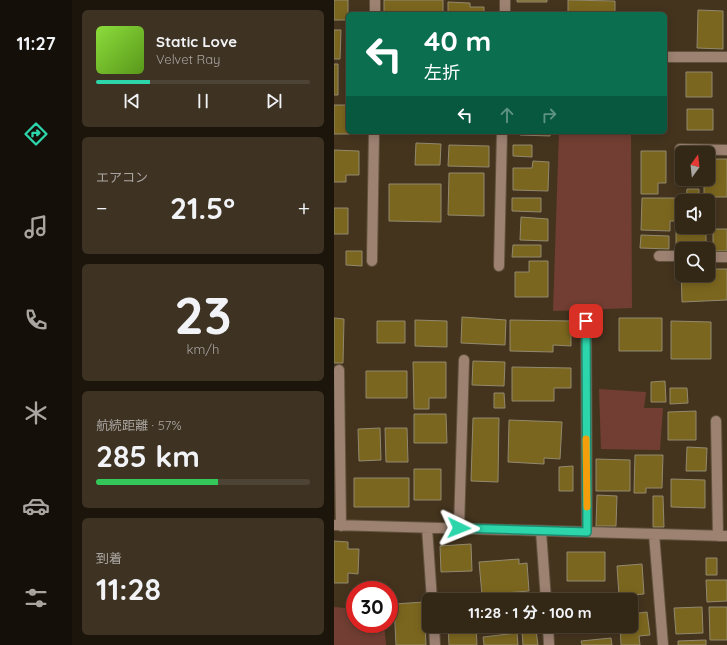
<!DOCTYPE html>
<html lang="ja">
<head>
<meta charset="utf-8">
<style>
	body { margin:0; font-family:Quicksand,"Noto Sans JP",sans-serif; background:#3e3323; color:#f1f3f6; height:100vh; display:flex; flex-direction:column; font-size:15px; white-space:nowrap }
	* { box-sizing:border-box; margin:0 }
	p { font-size:13px; color:#a9a5a1 }
	.icon { flex:none; width:22px; height:22px; fill:none; stroke:currentColor; stroke-width:2; stroke-linecap:round; stroke-linejoin:round }
	.map { position:relative; flex:1; overflow:hidden }
	.details { display:flex; flex-direction:column; gap:10px; padding:10px; background:#1c150c; width:262px }
	.details>* { flex:none }
	.hud { position:absolute; left:12px; top:12px; width:321px; height:122px; border-radius:6px; box-shadow:0 2px 10px #0003,0 0 0 1px #4e4435; background:#0b6e4f; color:#fff; overflow:hidden }
	.needle { width:26px; rotate:15deg }
	.controls { position:absolute; left:341px; top:146px; display:grid; gap:8px }
	.controls a { display:grid; place-items:center; width:40px; height:40px; border-radius:6px; background:#332716; box-shadow:0 2px 10px #0003,0 0 0 1px #4e4435; font-size:20px }
	.speed { position:absolute; left:12px; top:581px; display:flex; gap:8px; font-size:20px; font-weight:700; text-align:center }
	.speed>* { display:grid; place-content:center; width:52px; height:52px; border-radius:50%; background:#332716; box-shadow:0 2px 10px #0003,0 0 0 1px #4e4435; line-height:1 }
	.speed .limit { border:6px solid #d22; background:#fff; color:#111 }
	.pin { position:absolute; display:grid; place-items:center; width:34px; height:34px; color:#fff; margin:-17px; border-radius:8px; box-shadow:0 2px 6px #0006 }
	.me { position:absolute; width:44px; margin:-22px; rotate:92deg; stroke-linejoin:round; filter:drop-shadow(0 0 3px #0008) }
	.turn { display:flex; align-items:center; gap:14px; height:84px; padding:0 12px; font-size:18px }
	.turn .icon { width:52px; height:52px; stroke-width:2.5 }
	.turn b { display:block; font-size:28px; line-height:34px }
	.lanes { display:flex; align-items:center; height:38px; padding:0 12px; background:#0003; justify-content:center; gap:20px; direction:ltr }
	.lanes .off { opacity:.35 }
	.big { font-size:30px; font-weight:700; line-height:1.1 }
	.details .card { flex:1; display:flex; flex-direction:column; justify-content:center; gap:6px; min-width:0; padding:0 14px; border-radius:6px; background:#3e3323 }
	.details .dial { align-items:center; gap:0 }
	.dial b { font-size:52px; line-height:1 }
	.song { display:flex; align-items:center; gap:12px }
	.cover { width:48px; height:48px; border-radius:6px; background:linear-gradient(135deg,hsl(90 70% 55%),hsl(90 70% 35%)) }
	.played { height:4px; border-radius:2px; background:linear-gradient(90deg,#2dd5ab 25%,#4e4435 25%) }
	.keys { display:flex; justify-content:space-around; direction:ltr }
	.heat { display:flex; justify-content:space-between; align-items:center; font-size:22px; direction:ltr }
	.charge { height:6px; border-radius:3px; background:linear-gradient(90deg,#34c759 57%,#4e4435 0) }
	.trip { position:absolute; left:88px; top:593px; width:216px; height:40px; border-radius:6px; background:#332716; box-shadow:0 2px 10px #0003,0 0 0 1px #4e4435; font-weight:700; line-height:40px; text-align:center }
	main { display:flex; flex:1; min-height:0 }
	.dock { display:flex; flex-direction:column; width:72px; justify-content:space-around; align-items:center; background:#141009; color:#a9a5a1 }
	.dock .icon { width:28px; height:28px }
	.dock .current { color:#2dd5ab }
	.dock b { font-size:18px; color:#f1f3f6 }
	.map>svg:first-child { display:block }
	.green { fill:#723e33 }
	.building { fill:#7b661f; stroke:#92896d }
	.lines { fill:none; stroke-linecap:round; stroke-linejoin:round }
	.minor-casing { stroke:#62533e; stroke-width:12 }
	.minor { stroke:#9d8272; stroke-width:10 }
	.route-casing { stroke:#1d8a6f; stroke-width:10 }
	.route { stroke:#2dd5ab; stroke-width:7 }
	.slow { stroke:#f59e0b; stroke-width:7 }
</style>
</head>
<body>
<main>
<nav class="dock">
<b>11:27</b>
<svg class="icon current" aria-label="directions" viewBox="0 0 24 24"><path d="M12 3l9 9-9 9-9-9zM9 14v-3h6M13 9l2 2-2 2"/></svg>
<svg class="icon" aria-label="music" viewBox="0 0 24 24"><path d="M9 18V5l10-2v13"/><circle cx="6" cy="18" r="3"/><circle cx="16" cy="16" r="3"/></svg>
<svg class="icon" aria-label="phone" viewBox="0 0 24 24"><path d="M5 4h4l2 5-3 2q2 4 5 5l2-3 5 2v4C11 20 4 13 5 4z"/></svg>
<svg class="icon" aria-label="climate" viewBox="0 0 24 24"><path d="M12 3v18M4 7l16 10M4 17L20 7"/></svg>
<svg class="icon" aria-label="car" viewBox="0 0 24 24"><path d="M5 17H2v-5l4-1 3-4h7l3 4 3 1v5h-3M9 17h6M6 11h13"/><circle cx="7" cy="17" r="2"/><circle cx="17" cy="17" r="2"/></svg>
<svg class="icon" aria-label="filters" viewBox="0 0 24 24"><path d="M4 7h16M4 17h16"/><circle cx="9" cy="7" r="2"/><circle cx="15" cy="17" r="2"/></svg>
</nav>
<section class="details">
<div class="card">
<div class="song"><i class="cover"></i><div><b>Static Love</b><p>Velvet Ray</p></div></div>
<div class="played"></div>
<div class="keys"><svg class="icon" aria-label="previous" viewBox="0 0 24 24"><path d="M18 5L8 12l10 7zM5 5v14"/></svg><svg class="icon" aria-label="pause" viewBox="0 0 24 24"><path d="M8 5v14M16 5v14"/></svg><svg class="icon" aria-label="next" viewBox="0 0 24 24"><path d="M6 5l10 7-10 7zM19 5v14"/></svg></div>
</div>
<div class="card"><p>エアコン</p>
<div class="heat"><a>−</a><b class="big">21.5°</b><a>+</a></div>
</div>
<div class="card dial"><b>23</b><p>km/h</p></div>
<div class="card"><p>航続距離 · 57%</p><b class="big">285 km</b><div class="charge"></div></div>
<div class="card"><p>到着</p><b class="big">11:28</b></div>
</section>
<div class="map">
<svg width="393" height="645" viewBox="0 0 393 645">
	<rect width="100%" height="100%" fill="#44341e"/>
	<path class="green" d="M 225,132 L 297,132 L 298,308 L 219,311 Z
		M 265,389 L 312,392 L 310,408 L 329,408 L 326,450 L 267,449 Z
		M 0,607 L 21,609 L 21,624 L 23,624 L 23,626 L 50,624 L 52,645 L 0,645 Z"/>
	<path class="building" d="M 0,0 L 14,0 L 14,20 L 0,20 Z
		M 50,0 L 109,0 L 109,13 L 50,12 Z
		M 183,0 L 213,0 L 213,2 L 183,2 Z
		M 234,0 L 281,1 L 281,14 L 234,14 Z
		M 114,2 L 136,3 L 136,7 L 150,7 L 150,14 L 114,14 Z
		M 364,10 L 389,11 L 389,49 L 363,48 Z
		M 0,30 L 7,30 L 6,59 L 0,59 Z
		M 0,64 L 4,64 L 4,95 L 0,95 Z
		M 352,72 L 378,72 L 378,97 L 352,97 Z
		M 0,105 L 14,105 L 14,132 L 16,134 L 0,134 Z
		M 353,109 L 379,109 L 379,130 L 353,130 Z
		M 186,132 L 217,132 L 216,136 L 186,135 Z
		M 82,143 L 107,144 L 106,165 L 81,165 Z
		M 115,145 L 155,146 L 155,167 L 114,166 Z
		M 179,145 L 198,145 L 198,157 L 179,156 Z
		M 0,150 L 25,151 L 25,175 L 12,175 L 12,182 L 0,182 Z
		M 307,151 L 332,151 L 332,183 L 324,183 L 324,194 L 307,194 Z
		M 374,159 L 393,159 L 393,197 L 370,197 L 370,179 L 374,179 Z
		M 199,161 L 215,162 L 214,191 L 179,190 L 179,168 L 198,168 Z
		M 115,173 L 150,173 L 150,216 L 114,215 Z
		M 55,184 L 107,184 L 107,222 L 55,221 Z
		M 353,189 L 365,189 L 365,201 L 352,201 Z
		M 178,198 L 207,198 L 207,212 L 178,211 Z
		M 308,198 L 343,198 L 343,221 L 336,221 L 336,231 L 307,230 Z
		M 0,208 L 14,208 L 14,234 L 0,234 Z
		M 187,217 L 214,219 L 214,241 L 186,240 Z
		M 379,229 L 393,229 L 393,251 L 379,251 Z
		M 342,230 L 372,230 L 372,249 L 342,250 Z
		M 307,235 L 335,236 L 335,249 L 306,248 Z
		M 179,245 L 207,245 L 207,257 L 178,257 Z
		M 12,251 L 28,251 L 28,266 L 12,265 Z
		M 195,261 L 214,261 L 214,297 L 181,297 L 181,272 L 195,272 Z
		M 374,269 L 393,269 L 393,300 L 348,302 L 347,270 L 348,275 L 374,275 Z
		M 128,317 L 172,320 L 171,345 L 127,343 Z
		M 0,318 L 10,319 L 9,363 L 0,363 Z
		M 285,318 L 328,318 L 328,351 L 285,351 Z
		M 81,320 L 113,321 L 113,347 L 81,346 Z
		M 176,320 L 237,321 L 237,346 L 219,345 L 219,352 L 176,351 Z
		M 43,321 L 71,321 L 71,343 L 43,343 Z
		M 337,321 L 377,322 L 377,359 L 337,359 Z
		M 139,361 L 171,362 L 170,386 L 138,385 Z
		M 79,362 L 112,362 L 112,398 L 95,398 L 95,409 L 80,409 Z
		M 178,367 L 237,368 L 237,388 L 220,388 L 220,401 L 178,401 Z
		M 32,371 L 73,371 L 73,398 L 32,398 Z
		M 331,381 L 332,402 L 317,402 L 317,382 Z
		M 336,388 L 353,388 L 354,403 L 336,404 Z
		M 160,393 L 170,393 L 171,408 L 160,408 Z
		M 362,411 L 362,440 L 334,440 L 334,412 Z
		M 80,414 L 112,414 L 113,443 L 80,443 Z
		M 139,418 L 165,418 L 164,482 L 137,481 Z
		M 175,420 L 228,422 L 226,459 L 210,458 L 210,464 L 174,462 Z
		M 46,428 L 47,460 L 25,461 L 24,429 Z
		M 51,428 L 73,428 L 74,462 L 52,462 Z
		M 353,447 L 373,448 L 372,471 L 352,471 Z
		M 301,455 L 329,455 L 328,488 L 312,488 L 312,493 L 300,493 Z
		M 262,459 L 296,460 L 296,491 L 262,491 Z
		M 239,466 L 239,491 L 225,491 L 225,467 Z
		M 80,469 L 107,469 L 107,500 L 80,500 Z
		M 20,478 L 75,478 L 75,507 L 20,507 Z
		M 337,479 L 371,480 L 371,508 L 337,507 Z
		M 263,495 L 283,496 L 282,526 L 262,526 Z
		M 319,496 L 329,496 L 330,527 L 319,527 Z
		M 0,541 L 14,542 L 14,549 L 25,549 L 24,574 L 14,573 L 14,583 L 0,583 Z
		M 137,544 L 138,571 L 107,572 L 106,546 Z
		M 233,552 L 271,552 L 271,581 L 233,581 Z
		M 372,558 L 383,558 L 383,575 L 372,575 Z
		M 185,559 L 185,564 L 193,563 L 195,591 L 148,595 L 145,562 Z
		M 308,564 L 310,594 L 285,596 L 283,566 Z
		M 372,580 L 393,580 L 393,601 L 373,602 Z
		M 90,602 L 92,645 L 62,645 L 60,604 Z
		M 368,607 L 369,633 L 342,634 L 340,608 Z
		M 375,607 L 393,607 L 393,640 L 376,640 Z
		M 297,611 L 297,614 L 313,612 L 316,635 L 305,636 L 306,645 L 287,645 L 286,626 L 297,626 Z
		M 114,626 L 142,626 L 143,645 L 115,645 Z
		M 202,630 L 204,645 L 189,645 L 188,631 Z
		M 183,633 L 184,645 L 150,645 L 149,637 Z
		M 277,638 L 278,645 L 248,645 L 247,641 Z
		M 372,640 L 372,645 L 344,645 L 344,641 Z"/>
	<g class="lines">
		<defs>
			<path id="minor" d="M 41,14 L 41,0
				M 171,14 L 171,0
				M 331,57 L 393,57
				M 346,149 L 393,150
				M 325,256 L 348,256
				M 374,257 L 393,257
				M 38,261 L 40,132
				M 165,266 L 168,132
				M 252,321 L 253,532
				M 5,370 L 7,526
				M 382,421 L 384,536
				M 0,525 L 393,536
				M 93,528 L 98,600
				M 125,528 L 130,360
				M 207,531 L 212,600
				M 320,534 L 329,645
				M 100,626 L 101,645
				M 214,626 L 215,645"/>
		</defs>
		<use href="#minor" class="minor-casing"/>
		<use href="#minor" class="minor"/>
	</g>
	<g class="lines">
		<defs>
			<path id="route" d="M 125,528 L 253,532 L 252,321"/>
		</defs>
		<use href="#route" class="route-casing"/>
		<use href="#route" class="route"/>
		<path class="slow" d="M 252,439 L 253,507"/>
	</g>
</svg>
<div class="controls">
<a><svg class="needle" viewBox="-14 -14 28 28"><path d="M0-13l5 13h-10z" fill="#e53935"/><path d="M0 13l5-13h-10z" fill="#a9a5a1"/></svg></a>
<a><svg class="icon" aria-label="sound" viewBox="0 0 24 24"><path d="M4 9h4l5-4v14l-5-4H4zM17 9q2 3 0 6"/></svg></a>
<a><svg class="icon" aria-label="search" viewBox="0 0 24 24"><circle cx="10" cy="10" r="6"/><path d="M15 15l6 6"/></svg></a>
</div>
<div class="speed"><div class="limit">30</div></div>
<div class="pin" style="left:252px;top:321px;background:#d93025"><svg class="icon" aria-label="arrive" viewBox="0 0 24 24"><path d="M6 21V4h12l-3 4 3 4H6"/></svg></div>
<svg class="me" style="left:125px;top:528px" viewBox="-20 -20 40 40"><path d="M0-17L14 15 0 8-14 15z" fill="#2dd5ab" stroke="#fff" stroke-width="4"/></svg>
<div class="trip">11:28 · 1 分 · 100 m</div>
<div class="hud">
<div class="turn"><svg class="icon" aria-label="left" viewBox="0 0 24 24"><path d="M17 20v-9H6M10 6l-5 5 5 5"/></svg><div><b>40 m</b>左折</div></div>
<div class="lanes"><svg class="icon" aria-label="left" viewBox="0 0 24 24"><path d="M17 20v-9H6M10 6l-5 5 5 5"/></svg><svg class="icon off" aria-label="ahead" viewBox="0 0 24 24"><path d="M12 20V5M6 11l6-6 6 6"/></svg><svg class="icon off" aria-label="right" viewBox="0 0 24 24"><path d="M7 20v-9h11M14 6l5 5-5 5"/></svg></div>
</div>
</div>
</main>
</body>
</html>
